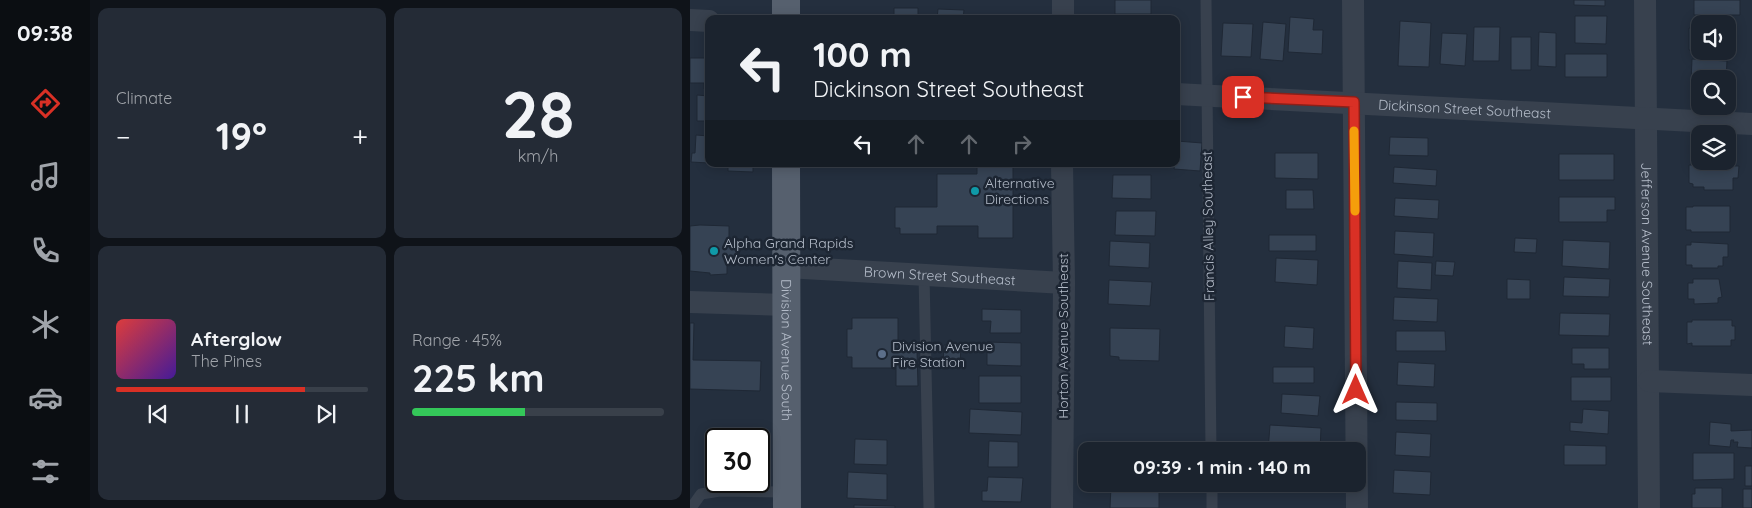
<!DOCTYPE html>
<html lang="en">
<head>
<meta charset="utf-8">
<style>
	body { margin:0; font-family:Quicksand,sans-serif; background:#242b36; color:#f1f3f6; height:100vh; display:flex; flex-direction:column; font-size:19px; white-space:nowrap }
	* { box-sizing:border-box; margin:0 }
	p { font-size:16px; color:#a0a4aa }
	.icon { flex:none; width:28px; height:28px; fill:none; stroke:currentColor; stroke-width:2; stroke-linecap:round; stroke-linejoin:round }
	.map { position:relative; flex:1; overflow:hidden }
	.details { display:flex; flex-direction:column; gap:8px; padding:8px; background:#0f1319; width:600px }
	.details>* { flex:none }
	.hud { position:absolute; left:15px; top:15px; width:475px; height:152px; border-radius:10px; box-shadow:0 2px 12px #0003,0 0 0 1px #39404a; background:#1b232e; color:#f1f3f6; overflow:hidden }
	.fabs { position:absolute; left:1001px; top:15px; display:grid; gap:10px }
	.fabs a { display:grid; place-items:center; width:45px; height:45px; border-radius:10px; background:#1b232e; box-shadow:0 2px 12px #0003,0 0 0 1px #39404a; font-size:25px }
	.speed { position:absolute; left:15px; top:428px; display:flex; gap:10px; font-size:25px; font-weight:700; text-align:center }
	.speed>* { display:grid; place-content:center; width:65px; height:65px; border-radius:50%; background:#1b232e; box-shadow:0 2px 12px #0003,0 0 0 1px #39404a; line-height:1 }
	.speed .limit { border:2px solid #111; border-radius:8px; background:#fff; color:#111 }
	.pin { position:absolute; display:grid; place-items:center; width:42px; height:42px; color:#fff; margin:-21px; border-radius:10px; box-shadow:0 2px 8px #0006 }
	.me { position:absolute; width:55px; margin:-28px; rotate:0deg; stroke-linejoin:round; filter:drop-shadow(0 0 4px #0008) }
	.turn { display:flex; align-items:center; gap:18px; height:105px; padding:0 25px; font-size:22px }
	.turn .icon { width:65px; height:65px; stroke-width:2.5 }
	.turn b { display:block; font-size:35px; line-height:42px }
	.lanes { display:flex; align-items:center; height:48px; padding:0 25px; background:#0003; justify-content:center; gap:25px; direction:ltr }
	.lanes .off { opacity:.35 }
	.big { font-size:38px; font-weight:700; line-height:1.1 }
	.details .tile { flex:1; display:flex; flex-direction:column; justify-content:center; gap:8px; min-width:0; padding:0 18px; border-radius:10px; background:#242b36 }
	.details .dial { align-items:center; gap:0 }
	.dial b { font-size:65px; line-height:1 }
	.song { display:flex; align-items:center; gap:15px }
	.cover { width:60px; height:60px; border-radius:8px; background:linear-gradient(135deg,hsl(0 70% 55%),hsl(260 70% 35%)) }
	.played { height:5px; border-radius:2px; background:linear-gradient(90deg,#d93025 75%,#39404a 75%) }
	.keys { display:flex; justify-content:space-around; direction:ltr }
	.heat { display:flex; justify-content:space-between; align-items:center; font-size:28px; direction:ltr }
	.charge { height:8px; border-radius:4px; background:linear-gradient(90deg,#34c759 45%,#39404a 0) }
	.details .tiles { flex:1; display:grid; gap:8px; grid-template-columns:repeat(2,1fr) }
	.trip { position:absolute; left:388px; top:442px; width:288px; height:50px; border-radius:10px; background:#1b232e; box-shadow:0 2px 12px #0003,0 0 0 1px #39404a; font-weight:700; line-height:50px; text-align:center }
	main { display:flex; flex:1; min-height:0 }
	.tab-bar { display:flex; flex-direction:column; width:90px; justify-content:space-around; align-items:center; background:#0b0e12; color:#a0a4aa }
	.tab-bar .icon { width:35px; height:35px }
	.tab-bar .current { color:#d93025 }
	.tab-bar b { font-size:22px; color:#f1f3f6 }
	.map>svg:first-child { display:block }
	.building { fill:#364354; stroke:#1f2835 }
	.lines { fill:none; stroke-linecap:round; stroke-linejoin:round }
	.service { stroke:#38414e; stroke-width:11 }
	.minor { stroke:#38414e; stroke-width:22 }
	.primary { stroke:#56606e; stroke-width:28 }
	.route-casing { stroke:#8d1f18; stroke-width:12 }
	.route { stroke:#d93025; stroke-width:9 }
	.slow { stroke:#f59e0b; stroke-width:9 }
	.culture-dot { fill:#0f9aa8; stroke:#1d2633; stroke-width:2 }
	.service-dot { fill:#5c6f8a; stroke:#1d2633; stroke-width:2 }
	.labels { text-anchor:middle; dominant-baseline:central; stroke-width:5; stroke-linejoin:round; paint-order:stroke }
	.street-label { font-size:14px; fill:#b4bcc9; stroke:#1d2633 }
	.poi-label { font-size:14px; fill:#b4bcc9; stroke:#1d2633; text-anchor:start }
</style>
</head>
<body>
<main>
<nav class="tab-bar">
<b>09:38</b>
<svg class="icon current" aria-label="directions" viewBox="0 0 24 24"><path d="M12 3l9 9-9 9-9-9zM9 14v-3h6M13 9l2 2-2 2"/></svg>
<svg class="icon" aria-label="music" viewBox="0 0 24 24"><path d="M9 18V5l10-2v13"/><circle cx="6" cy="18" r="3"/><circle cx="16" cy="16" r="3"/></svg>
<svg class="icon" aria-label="phone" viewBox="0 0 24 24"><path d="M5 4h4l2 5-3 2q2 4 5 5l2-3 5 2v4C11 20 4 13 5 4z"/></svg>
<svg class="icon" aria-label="climate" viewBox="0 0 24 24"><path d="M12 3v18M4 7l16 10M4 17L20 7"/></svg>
<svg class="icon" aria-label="car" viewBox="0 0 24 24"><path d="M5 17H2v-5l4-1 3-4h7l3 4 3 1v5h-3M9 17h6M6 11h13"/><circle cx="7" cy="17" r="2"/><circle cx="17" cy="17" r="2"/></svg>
<svg class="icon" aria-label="filters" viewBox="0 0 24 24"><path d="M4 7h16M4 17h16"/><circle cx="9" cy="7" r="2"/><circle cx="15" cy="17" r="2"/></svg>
</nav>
<section class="details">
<div class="tiles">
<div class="tile"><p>Climate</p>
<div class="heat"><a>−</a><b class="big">19°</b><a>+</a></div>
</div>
<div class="tile dial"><b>28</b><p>km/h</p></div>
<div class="tile">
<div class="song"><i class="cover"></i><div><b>Afterglow</b><p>The Pines</p></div></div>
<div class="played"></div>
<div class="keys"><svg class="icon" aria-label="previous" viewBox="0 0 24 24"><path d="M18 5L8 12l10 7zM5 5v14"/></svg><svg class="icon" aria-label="pause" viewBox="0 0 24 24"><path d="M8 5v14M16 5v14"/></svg><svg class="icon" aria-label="next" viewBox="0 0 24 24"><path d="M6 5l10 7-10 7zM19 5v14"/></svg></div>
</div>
<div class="tile"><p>Range · 45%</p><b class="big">225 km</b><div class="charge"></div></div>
</div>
</section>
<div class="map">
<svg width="1062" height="508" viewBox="0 0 1062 508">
	<rect width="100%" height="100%" fill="#242f3e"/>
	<path class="building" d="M 425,0 L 461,0 L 461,14 L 425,14 Z
		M 884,0 L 915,0 L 915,6 L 884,5 Z
		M 1004,0 L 1050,0 L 1050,15 L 1004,15 Z
		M 204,8 L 228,8 L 228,19 L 204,19 Z
		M 248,9 L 274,10 L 273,19 L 247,19 Z
		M 885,16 L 917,16 L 916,44 L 885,43 Z
		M 600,17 L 624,19 L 623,30 L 633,30 L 632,54 L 598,52 Z
		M 710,21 L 741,23 L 739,67 L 708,66 Z
		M 573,22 L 596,24 L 593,61 L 570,59 Z
		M 533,23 L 563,24 L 561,57 L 531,56 Z
		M 784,27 L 810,27 L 809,61 L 783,61 Z
		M 999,28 L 1010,28 L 1010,50 L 999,50 Z
		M 849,32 L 866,33 L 866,67 L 848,66 Z
		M 752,33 L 777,34 L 775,66 L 750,64 Z
		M 821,37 L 841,37 L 841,70 L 821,70 Z
		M 875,54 L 917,54 L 917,77 L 875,77 Z
		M 0,58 L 19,58 L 19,89 L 14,89 L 14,83 L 0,83 Z
		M 1002,59 L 1037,61 L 1036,79 L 1010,79 L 1010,83 L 1001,83 Z
		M 7,95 L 19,96 L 19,121 L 7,121 Z
		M 6,135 L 19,136 L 19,163 L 1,162 L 2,153 L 5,153 Z
		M 700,137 L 738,138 L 738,156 L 699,155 Z
		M 487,141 L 512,143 L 510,171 L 484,169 Z
		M 585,153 L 628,153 L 628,179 L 585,178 Z
		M 869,154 L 924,154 L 924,180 L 869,180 Z
		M 38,164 L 63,164 L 63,172 L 38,171 Z
		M 287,164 L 323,164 L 323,238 L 288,238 L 288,226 L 247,226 L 247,234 L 210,234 L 210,228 L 205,228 L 205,207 L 247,207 L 247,174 L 287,174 Z
		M 999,165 L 1049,166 L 1048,178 L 1043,178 L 1043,190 L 1014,190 L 1014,187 L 1003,187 L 1003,184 L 999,183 Z
		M 704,167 L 747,170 L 746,186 L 703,183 Z
		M 423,175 L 461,175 L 461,199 L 422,198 Z
		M 596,190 L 623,190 L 624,209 L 596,209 Z
		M 869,197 L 925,197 L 925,210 L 917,210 L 917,222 L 869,222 Z
		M 705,198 L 749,200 L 748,219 L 704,216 Z
		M 1003,206 L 1040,206 L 1040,232 L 1001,232 L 1001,230 L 996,230 L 996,207 L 1003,207 Z
		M 426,211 L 466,211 L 465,236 L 425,235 Z
		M 10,225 L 39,226 L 39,239 L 49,239 L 49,263 L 37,262 L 37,274 L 20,275 L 20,273 L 0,271 L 0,226 Z
		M 705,231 L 744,233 L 743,257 L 704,254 Z
		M 579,235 L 626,235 L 626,251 L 579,251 Z
		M 825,238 L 847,239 L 846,253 L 824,252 Z
		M 873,240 L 920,242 L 919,269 L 872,266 Z
		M 420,241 L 460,243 L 459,268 L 419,266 Z
		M 1001,242 L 1038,244 L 1038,257 L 1033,257 L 1033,266 L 1028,266 L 1028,268 L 1002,268 L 1002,265 L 996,265 L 996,245 L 1001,245 Z
		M 586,258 L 628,260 L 627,285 L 585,282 Z
		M 708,261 L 742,263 L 741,290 L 707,288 Z
		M 746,261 L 765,262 L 763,276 L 745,275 Z
		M 874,277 L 920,279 L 919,297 L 873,296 Z
		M 817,279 L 840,280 L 840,299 L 817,299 Z
		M 1003,279 L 1029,279 L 1032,297 L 1028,298 L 1028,303 L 1004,304 L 1004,299 L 998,299 L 998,283 L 1003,283 Z
		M 419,280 L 462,282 L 460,306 L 418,304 Z
		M 704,297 L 748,299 L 747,322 L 703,320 Z
		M 292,309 L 331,310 L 331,333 L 300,333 L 301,321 L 292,321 Z
		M 870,313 L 920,314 L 919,336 L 869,335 Z
		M 162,318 L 208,318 L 208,352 L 227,351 L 228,386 L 206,386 L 206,368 L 162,368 L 162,357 L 157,357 L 157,329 L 162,329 Z
		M 1002,320 L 1042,320 L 1042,326 L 1045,326 L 1045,340 L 1041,340 L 1041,346 L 1002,346 L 1002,343 L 997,344 L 997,322 L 1002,322 Z
		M 0,323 L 4,323 L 3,360 L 71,361 L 70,391 L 0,389 Z
		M 595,326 L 624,328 L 623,349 L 594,347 Z
		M 420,328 L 470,329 L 469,361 L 429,360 L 429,357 L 420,356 Z
		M 706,331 L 755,331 L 756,351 L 706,351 Z
		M 297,342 L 331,343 L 331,366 L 297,365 Z
		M 254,345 L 271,346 L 270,365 L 253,364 Z
		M 882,348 L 919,348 L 919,369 L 894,369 L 894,364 L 882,364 Z
		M 708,362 L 745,364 L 744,387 L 707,385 Z
		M 583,367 L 624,367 L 624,383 L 583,383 Z
		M 289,376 L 331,376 L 331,403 L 289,403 Z
		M 881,377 L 921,377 L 921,401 L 881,401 Z
		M 592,394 L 630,396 L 628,416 L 591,413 Z
		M 706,402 L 747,403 L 747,421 L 706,420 Z
		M 280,409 L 332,412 L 331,435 L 279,433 Z
		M 893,409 L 919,411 L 918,434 L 880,431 L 880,422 L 892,423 Z
		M 1020,422 L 1041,424 L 1041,431 L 1062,430 L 1062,448 L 1047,447 L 1048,442 L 1043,442 L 1044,440 L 1041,440 L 1040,447 L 1019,445 Z
		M 580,425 L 631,428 L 630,451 L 578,451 Z
		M 706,432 L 741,434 L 740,457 L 705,455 Z
		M 165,439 L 197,440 L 197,465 L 164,464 Z
		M 299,441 L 328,442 L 328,467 L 298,467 Z
		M 874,445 L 916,446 L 916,465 L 874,465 Z
		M 1003,453 L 1044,453 L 1044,479 L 1003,480 Z
		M 1055,466 L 1062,466 L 1062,486 L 1055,486 Z
		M 704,470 L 741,472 L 740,495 L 703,493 Z
		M 158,472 L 197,474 L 197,500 L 157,498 Z
		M 298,477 L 333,478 L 331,502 L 292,501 L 292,491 L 297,491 Z
		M 582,484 L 627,484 L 627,491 L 582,489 Z
		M 421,486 L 469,487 L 469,508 L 420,508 Z
		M 1005,488 L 1032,488 L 1032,508 L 1002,508 L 1002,494 L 1005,494 Z
		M 1053,489 L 1062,489 L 1062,508 L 1053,508 Z
		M 164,505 L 205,506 L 205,508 L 164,508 Z"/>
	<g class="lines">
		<path class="service" d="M 516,0 L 521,451
			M 234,275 L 239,508
			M 522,484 L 522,508
			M 1,508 L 11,494 L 30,491 L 97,492"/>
		<g class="minor">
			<path d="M 663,0 L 667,508"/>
			<path id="s1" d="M 955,0 L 959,508"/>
			<path d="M 373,19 L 373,0"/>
			<path d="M 0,20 L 19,21"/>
			<path id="s2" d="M 486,94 L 1062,124"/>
			<path d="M 372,164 L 374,283 L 372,508"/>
			<path id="s3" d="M 96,267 L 374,283"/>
			<path d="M 0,302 L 97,305"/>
			<path d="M 959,381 L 1062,385"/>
		</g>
		<g class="primary">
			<path d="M 96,19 L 96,0"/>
			<path id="s4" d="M 96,164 L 97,508"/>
		</g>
	</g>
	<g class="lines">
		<defs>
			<path id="route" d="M 553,97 L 664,102 L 666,390"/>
		</defs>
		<use href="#route" class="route-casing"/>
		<use href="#route" class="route"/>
		<path class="slow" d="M 664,131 L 665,211"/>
	</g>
	<g class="culture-dot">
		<circle cx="285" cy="191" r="5"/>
		<circle cx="24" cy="251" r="5"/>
	</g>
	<circle class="service-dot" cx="192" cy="354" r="5"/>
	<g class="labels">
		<g class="street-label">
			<text stroke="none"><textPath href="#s2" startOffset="289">Dickinson Street Southeast</textPath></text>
			<text transform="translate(518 226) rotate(-91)">Francis Alley Southeast</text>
			<text stroke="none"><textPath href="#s1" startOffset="254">Jefferson Avenue Southeast</textPath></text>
			<text stroke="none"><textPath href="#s3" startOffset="154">Brown Street Southeast</textPath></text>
			<text transform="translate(373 336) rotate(-90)">Horton Avenue Southeast</text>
			<text stroke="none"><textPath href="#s4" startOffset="186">Division Avenue South</textPath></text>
		</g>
		<g class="poi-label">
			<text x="295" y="183">Alternative<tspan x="295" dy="16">Directions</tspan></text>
			<text x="34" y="243">Alpha Grand Rapids<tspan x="34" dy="16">Women's Center</tspan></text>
			<text x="202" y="346">Division Avenue<tspan x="202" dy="16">Fire Station</tspan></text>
		</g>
	</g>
</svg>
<div class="fabs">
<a><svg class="icon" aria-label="sound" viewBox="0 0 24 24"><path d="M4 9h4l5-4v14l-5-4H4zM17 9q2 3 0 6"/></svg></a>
<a><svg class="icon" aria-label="search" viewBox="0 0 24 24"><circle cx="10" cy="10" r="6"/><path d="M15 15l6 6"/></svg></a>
<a><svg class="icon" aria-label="layers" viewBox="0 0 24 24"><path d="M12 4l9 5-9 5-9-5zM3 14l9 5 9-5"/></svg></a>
</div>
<div class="speed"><div class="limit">30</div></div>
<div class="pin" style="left:553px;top:97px;background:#d93025"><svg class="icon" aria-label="arrive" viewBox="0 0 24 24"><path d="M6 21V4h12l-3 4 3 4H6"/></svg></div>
<svg class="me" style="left:666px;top:390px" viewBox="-20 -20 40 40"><path d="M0-17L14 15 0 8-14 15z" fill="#d93025" stroke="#fff" stroke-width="4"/></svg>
<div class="trip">09:39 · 1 min · 140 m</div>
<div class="hud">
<div class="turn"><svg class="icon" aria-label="left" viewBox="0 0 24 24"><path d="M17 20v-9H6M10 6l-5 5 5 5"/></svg><div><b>100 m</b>Dickinson Street Southeast</div></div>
<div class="lanes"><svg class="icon" aria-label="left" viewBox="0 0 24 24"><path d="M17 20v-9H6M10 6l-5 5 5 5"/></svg><svg class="icon off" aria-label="ahead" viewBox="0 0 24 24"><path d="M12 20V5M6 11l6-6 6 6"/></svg><svg class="icon off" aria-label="ahead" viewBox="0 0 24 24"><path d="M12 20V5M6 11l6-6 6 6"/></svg><svg class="icon off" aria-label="right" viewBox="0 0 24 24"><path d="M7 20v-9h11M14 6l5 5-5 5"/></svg></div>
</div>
</div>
</main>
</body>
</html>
